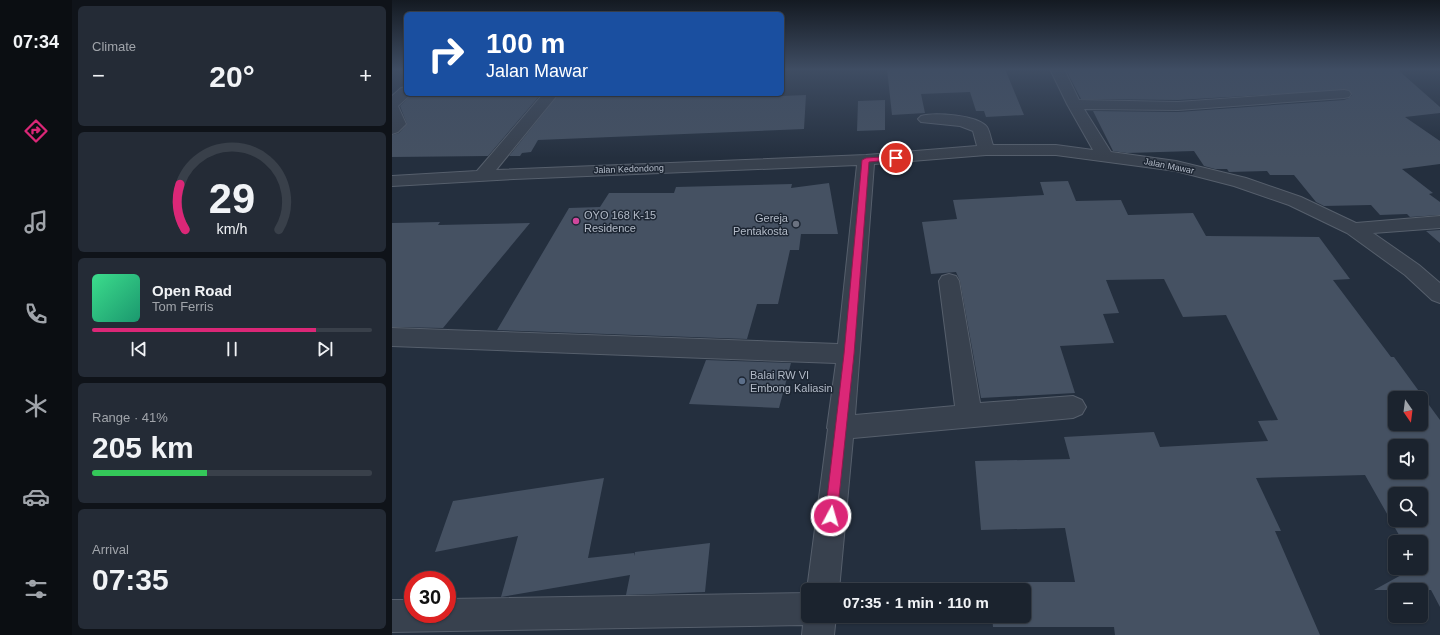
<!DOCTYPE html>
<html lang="en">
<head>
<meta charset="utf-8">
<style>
	body { margin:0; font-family:Helvetica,sans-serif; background:#242b36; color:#f1f3f6; height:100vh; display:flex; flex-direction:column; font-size:15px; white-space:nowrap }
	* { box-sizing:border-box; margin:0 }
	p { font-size:13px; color:#a0a4aa }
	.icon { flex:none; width:22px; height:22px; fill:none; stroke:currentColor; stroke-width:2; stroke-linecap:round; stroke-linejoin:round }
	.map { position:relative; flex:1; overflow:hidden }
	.side { display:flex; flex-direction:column; gap:6px; padding:6px; background:#0f1319; width:320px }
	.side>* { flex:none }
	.banner { position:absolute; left:12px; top:12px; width:380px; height:84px; border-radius:6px; box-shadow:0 1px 3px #0004,0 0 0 1px #39404a; background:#1a4fa0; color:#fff; overflow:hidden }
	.needle { width:26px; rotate:166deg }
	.controls { position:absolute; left:996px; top:391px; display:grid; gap:8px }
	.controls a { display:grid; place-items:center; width:40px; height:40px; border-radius:6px; background:#1b232e; box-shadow:0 1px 3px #0004,0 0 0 1px #39404a; font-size:20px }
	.speed { position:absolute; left:12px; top:571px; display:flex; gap:8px; font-size:20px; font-weight:700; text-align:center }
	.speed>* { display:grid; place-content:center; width:52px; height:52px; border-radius:50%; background:#1b232e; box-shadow:0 1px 3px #0004,0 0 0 1px #39404a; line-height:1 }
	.speed .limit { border:6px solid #d22; background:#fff; color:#111 }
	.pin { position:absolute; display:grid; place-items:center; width:34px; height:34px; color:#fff; margin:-17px; border:2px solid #fff; border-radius:50%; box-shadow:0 1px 4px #0007 }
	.me { position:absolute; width:44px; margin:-22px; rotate:6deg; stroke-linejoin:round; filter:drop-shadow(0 0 3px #0008) }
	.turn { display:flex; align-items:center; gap:14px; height:84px; padding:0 16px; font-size:18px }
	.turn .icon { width:52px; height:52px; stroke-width:2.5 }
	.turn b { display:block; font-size:28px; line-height:34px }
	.big { font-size:30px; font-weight:600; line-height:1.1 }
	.side .tile { flex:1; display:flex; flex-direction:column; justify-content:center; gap:6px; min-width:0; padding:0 14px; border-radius:6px; background:#242b36 }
	.side .dial { align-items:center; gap:0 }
	.dial svg { height:104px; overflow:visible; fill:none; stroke:#39404a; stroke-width:7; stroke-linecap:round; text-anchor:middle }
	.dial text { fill:#f1f3f6; stroke:none }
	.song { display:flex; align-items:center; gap:12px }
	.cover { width:48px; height:48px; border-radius:6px; background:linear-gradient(135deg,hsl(150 70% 55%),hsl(160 70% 35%)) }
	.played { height:4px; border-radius:2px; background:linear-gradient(90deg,#db2777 80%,#39404a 80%) }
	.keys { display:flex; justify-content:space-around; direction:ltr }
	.heat { display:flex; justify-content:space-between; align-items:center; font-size:22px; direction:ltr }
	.charge { height:6px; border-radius:3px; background:linear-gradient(90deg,#34c759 41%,#39404a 0) }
	.trip { position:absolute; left:409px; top:583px; width:230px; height:40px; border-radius:6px; background:#1b232e; box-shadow:0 1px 3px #0004,0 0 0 1px #39404a; font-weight:600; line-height:40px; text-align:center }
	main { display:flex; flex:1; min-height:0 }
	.tab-bar { display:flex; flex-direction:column; width:72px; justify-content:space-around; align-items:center; background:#0b0e12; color:#a0a4aa }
	.tab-bar .icon { width:28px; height:28px }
	.tab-bar .active { color:#db2777 }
	.tab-bar b { font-size:18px; color:#f1f3f6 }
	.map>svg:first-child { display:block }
	.building { fill:#455162; fill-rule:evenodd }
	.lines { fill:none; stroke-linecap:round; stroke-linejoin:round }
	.minor-casing { stroke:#565f6c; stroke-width:2 }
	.minor { fill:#38414e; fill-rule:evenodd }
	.route { fill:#db2777; stroke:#8e194d }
	.hotel-dot { fill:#d1479c; stroke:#1d2633; stroke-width:1.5 }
	.worship-dot { fill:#6b7280; stroke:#1d2633; stroke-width:1.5 }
	.service-dot { fill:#5c6f8a; stroke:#1d2633; stroke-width:1.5 }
	.labels { text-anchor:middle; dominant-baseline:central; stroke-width:3; stroke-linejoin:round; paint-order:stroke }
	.far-street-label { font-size:9px; fill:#b4bcc9; stroke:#1d2633 }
	.poi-label { font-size:11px; fill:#b4bcc9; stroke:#1d2633; text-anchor:start }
</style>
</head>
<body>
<main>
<nav class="tab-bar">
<b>07:34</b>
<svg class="icon active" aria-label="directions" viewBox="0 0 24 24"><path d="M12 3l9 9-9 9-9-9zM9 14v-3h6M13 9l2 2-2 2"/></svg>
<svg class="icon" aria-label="music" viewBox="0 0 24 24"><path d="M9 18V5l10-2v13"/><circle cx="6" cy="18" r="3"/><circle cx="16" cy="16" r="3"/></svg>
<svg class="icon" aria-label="phone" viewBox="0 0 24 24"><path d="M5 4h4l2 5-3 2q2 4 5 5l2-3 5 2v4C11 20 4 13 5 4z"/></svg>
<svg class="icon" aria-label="climate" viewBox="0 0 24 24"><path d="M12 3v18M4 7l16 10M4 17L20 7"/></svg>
<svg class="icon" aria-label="car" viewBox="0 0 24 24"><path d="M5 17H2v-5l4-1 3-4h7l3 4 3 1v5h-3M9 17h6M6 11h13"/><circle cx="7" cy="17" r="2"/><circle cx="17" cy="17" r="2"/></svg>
<svg class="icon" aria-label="filters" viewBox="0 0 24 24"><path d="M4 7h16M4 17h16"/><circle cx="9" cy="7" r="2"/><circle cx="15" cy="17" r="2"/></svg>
</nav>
<section class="side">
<div class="tile"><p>Climate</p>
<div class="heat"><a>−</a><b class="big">20°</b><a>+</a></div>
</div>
<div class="tile dial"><svg viewBox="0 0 100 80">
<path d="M14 69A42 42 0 1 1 86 69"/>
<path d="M14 69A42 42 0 0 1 10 34" stroke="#db2777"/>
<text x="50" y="56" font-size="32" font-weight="700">29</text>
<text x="50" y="72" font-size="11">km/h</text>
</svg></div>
<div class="tile">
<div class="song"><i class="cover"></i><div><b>Open Road</b><p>Tom Ferris</p></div></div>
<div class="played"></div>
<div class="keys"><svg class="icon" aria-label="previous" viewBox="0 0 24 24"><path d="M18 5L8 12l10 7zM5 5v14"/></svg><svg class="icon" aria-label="pause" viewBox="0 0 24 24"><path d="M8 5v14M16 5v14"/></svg><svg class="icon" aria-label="next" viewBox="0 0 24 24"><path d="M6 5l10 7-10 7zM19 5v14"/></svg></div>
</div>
<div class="tile"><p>Range · 41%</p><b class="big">205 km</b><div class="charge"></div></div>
<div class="tile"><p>Arrival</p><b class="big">07:35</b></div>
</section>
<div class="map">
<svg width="1048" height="635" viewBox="0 0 1048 635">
	<rect width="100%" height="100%" fill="#242f3e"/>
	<path class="building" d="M 495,69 L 613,69 L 632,115 L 594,117 L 592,111 L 584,111 L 578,92 L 529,94 L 533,113 L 500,115 Z
		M 699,69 L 1005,69 L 1048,107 L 1048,113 L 1013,117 L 1048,141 L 1048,164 L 1010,169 L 1041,193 L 1037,194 L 1048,202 L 1048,215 L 1018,217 L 1015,214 L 988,215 L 979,205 L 932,206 L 924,202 L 902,175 L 878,175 L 875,171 L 837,172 L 835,169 L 823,169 L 812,166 L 802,151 L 735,153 L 721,151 L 701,111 L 786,112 L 952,100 L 957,98 L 960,95 L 957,90 L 786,100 L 689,99 L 674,70 Z
		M 20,94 L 149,94 L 96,156 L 0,157 L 0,135 L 7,133 L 15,124 L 8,106 Z
		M 167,94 L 260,94 L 259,96 L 366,94 L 365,97 L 414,95 L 412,129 L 146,140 L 139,152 L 130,153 L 128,156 L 117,156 Z
		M 493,100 L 493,130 L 465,131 L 466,101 Z
		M 676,181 L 684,201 L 729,200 L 736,215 L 801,213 L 814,236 L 927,237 L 958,279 L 941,280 L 999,357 L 1002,357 L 1048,420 L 1048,607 L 1039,590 L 982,590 L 1022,568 L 1029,568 L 1029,542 L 1011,542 L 973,475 L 864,478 L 889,531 L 883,531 L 928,635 L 723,635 L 722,627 L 601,627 L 600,616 L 632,616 L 632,590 L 598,590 L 598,582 L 683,582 L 673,528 L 589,530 L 583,461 L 678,459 L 672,437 L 762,432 L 768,447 L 876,441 L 866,421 L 886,420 L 834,315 L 791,317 L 772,279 L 714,280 L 727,313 L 711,314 L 722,343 L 668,346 L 683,393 L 589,398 L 568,281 L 564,272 L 539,274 L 530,222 L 565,219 L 561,200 L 652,195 L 648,182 ZM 1003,398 L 1029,398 L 1029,424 L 1003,424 ZM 1003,446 L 1029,446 L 1029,472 L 1003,472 ZM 1003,494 L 1029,494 L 1029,520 L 1003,520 Z
		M 437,183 L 446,234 L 409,234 L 407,250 L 398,250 L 386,304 L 365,304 L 355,339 L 105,330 L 177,208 L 208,207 L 217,193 L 282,193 L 284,187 L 400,184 L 399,188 Z
		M 48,222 L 46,225 L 138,223 L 51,328 L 0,327 L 0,223 Z
		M 1048,230 L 1048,243 L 1034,231 Z
		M 314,360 L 399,363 L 387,408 L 297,404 Z
		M 212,478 L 196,558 L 242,553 L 242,556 L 243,552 L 318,543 L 313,592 L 234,595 L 238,575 L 109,597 L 126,536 L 43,552 L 61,501 Z"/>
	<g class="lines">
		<defs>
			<path id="minor" d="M 658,69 L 672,69 L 687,100 L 786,102 L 952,90 L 957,91 L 959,94 L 957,97 L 952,98 L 786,110 L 692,109 L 719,152 L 784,161 L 854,178 L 909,197 L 964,223 L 1048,216 L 1048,228 L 981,233 L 1027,265 L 1048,283 L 1048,303 L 1040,300 L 1013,275 L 955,233 L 897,205 L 842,186 L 784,171 L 664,155 L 594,155 L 482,164 L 463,415 L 563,406 L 547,281 L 550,276 L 557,274 L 564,276 L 567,281 L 588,403 L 681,396 L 690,400 L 694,407 L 690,414 L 681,418 L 461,438 L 447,590 L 416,590 L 416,592 L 415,590 L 436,429 L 435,428 L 444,363 L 0,346 L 0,328 L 446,344 L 465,165 L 122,179 L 0,186 L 0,176 L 85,171 L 151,94 L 166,94 L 104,170 L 474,155 L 585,146 L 581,131 L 568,126 L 529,122 L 526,119 L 529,116 C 542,112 586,115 595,127 C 598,132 599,140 601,145 L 664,145 L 701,150 L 675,104 Z
				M 14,87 L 14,94 L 19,94 L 6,106 L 14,124 L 6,132 L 0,134 L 0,96 L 9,88 Z
				M 416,593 L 416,616 L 444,616 L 442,635 L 410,635 L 411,625 L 0,632 L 0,600 L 21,600 L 21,614 L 55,614 L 55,599 Z"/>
		</defs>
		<use href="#minor" class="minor-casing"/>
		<use href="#minor" class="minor"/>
	</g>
	<linearGradient id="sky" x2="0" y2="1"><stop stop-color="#141a22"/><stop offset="0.44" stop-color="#3f4d63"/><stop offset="1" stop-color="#3f4d63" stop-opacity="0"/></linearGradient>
	<rect width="1048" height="158" fill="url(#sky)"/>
	<path class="route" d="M 504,156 L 506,156 L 506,159 L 477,162 L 462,354 L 445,516 L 443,521 L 439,522 L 434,521 L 433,516 L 452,354 L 470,160 L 474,158 Z"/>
	<circle class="hotel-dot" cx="184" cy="221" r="4"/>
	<circle class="worship-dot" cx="404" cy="224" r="4"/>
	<circle class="service-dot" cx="350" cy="381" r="4"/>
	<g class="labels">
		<g class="far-street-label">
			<text transform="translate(777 166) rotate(11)">Jalan Mawar</text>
			<text transform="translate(237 169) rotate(-2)">Jalan Kedondong</text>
		</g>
		<g class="poi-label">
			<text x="192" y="215">OYO 168 K-15<tspan x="192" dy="13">Residence</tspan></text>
			<text x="396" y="218" text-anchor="end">Gereja<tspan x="396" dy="13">Pentakosta</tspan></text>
			<text x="358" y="375">Balai RW VI<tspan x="358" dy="13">Embong Kaliasin</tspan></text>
		</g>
	</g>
</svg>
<div class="controls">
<a><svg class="needle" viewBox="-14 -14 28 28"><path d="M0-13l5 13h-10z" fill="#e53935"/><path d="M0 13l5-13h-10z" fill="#a0a4aa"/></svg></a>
<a><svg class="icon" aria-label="sound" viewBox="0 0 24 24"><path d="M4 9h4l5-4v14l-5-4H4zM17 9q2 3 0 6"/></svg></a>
<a><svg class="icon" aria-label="search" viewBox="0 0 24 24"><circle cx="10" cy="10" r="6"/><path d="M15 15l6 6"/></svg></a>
<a>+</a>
<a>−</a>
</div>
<div class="speed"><div class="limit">30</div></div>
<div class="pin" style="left:504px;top:158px;background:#d93025"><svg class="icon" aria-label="arrive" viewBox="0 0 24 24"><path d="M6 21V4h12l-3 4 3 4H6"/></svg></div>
<svg class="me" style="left:439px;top:516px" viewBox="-20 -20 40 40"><circle r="17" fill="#db2777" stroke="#fff" stroke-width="3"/><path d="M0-11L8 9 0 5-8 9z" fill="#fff"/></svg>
<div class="trip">07:35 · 1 min · 110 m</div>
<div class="banner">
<div class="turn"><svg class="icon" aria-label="right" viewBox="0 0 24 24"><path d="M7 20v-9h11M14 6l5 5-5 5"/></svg><div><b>100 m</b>Jalan Mawar</div></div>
</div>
</div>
</main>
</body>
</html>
